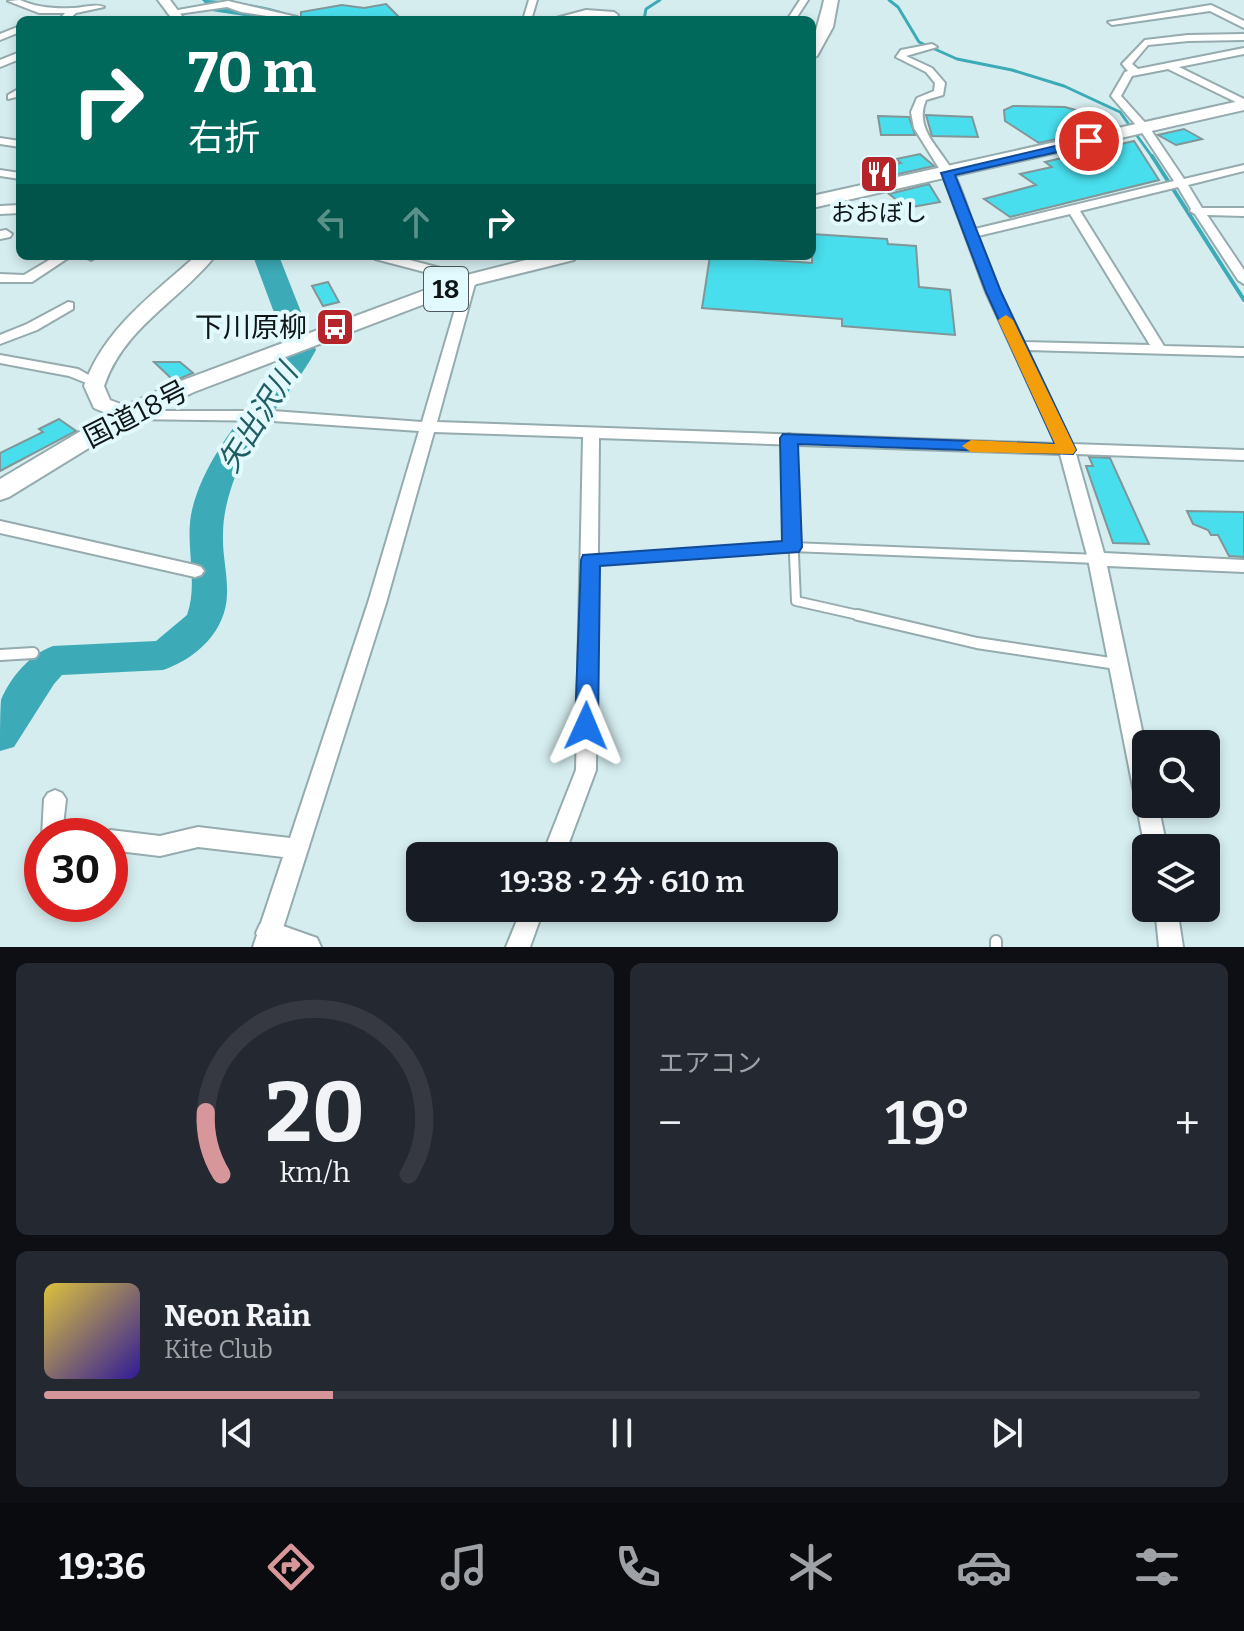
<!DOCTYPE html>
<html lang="ja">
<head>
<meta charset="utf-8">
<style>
	body { margin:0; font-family:Bitter,"Noto Sans JP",serif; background:#242831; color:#f1f3f6; height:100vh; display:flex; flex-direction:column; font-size:30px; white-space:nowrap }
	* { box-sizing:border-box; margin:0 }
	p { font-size:26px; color:#9ea1a6 }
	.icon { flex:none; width:44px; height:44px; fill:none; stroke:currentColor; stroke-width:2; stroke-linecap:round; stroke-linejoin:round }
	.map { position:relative; height:947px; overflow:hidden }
	.drawer { display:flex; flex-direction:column; gap:16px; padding:16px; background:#0d0f14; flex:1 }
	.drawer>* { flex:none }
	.hud { position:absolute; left:16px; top:16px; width:800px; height:244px; border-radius:12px; box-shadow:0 4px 12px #0003; background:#00695c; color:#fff; overflow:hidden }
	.fabs { position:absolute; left:1132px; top:730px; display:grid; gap:16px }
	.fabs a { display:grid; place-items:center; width:88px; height:88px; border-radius:12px; background:#171b24; box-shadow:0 4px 12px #0003; font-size:40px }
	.speed { position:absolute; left:24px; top:818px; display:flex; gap:16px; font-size:40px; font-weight:700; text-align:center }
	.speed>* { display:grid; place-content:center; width:104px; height:104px; border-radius:50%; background:#171b24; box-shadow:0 4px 12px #0003; line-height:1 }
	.speed .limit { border:12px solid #d22; background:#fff; color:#111 }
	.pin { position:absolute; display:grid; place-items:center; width:68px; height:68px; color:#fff; margin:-34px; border:4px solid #fff; border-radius:50%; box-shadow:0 2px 8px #0007 }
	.me { position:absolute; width:88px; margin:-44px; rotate:1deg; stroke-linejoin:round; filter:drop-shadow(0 0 6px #0008) }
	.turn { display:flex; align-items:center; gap:28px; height:168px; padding:0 40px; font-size:36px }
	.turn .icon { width:104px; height:104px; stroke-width:2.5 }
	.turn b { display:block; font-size:56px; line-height:68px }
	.lanes { display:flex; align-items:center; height:76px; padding:0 40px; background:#0003; justify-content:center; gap:40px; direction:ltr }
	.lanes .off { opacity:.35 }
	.big { font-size:60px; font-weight:600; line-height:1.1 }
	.drawer .tile { flex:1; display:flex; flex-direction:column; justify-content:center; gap:12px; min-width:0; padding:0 28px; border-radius:12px; background:#242831 }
	.drawer .dial { align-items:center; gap:0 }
	.dial svg { height:208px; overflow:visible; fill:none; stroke:#363941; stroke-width:7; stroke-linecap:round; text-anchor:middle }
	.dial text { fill:#f1f3f6; stroke:none }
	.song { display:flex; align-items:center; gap:24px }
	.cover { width:96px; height:96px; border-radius:12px; background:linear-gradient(135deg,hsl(50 70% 55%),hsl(250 70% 35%)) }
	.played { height:8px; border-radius:4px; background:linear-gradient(90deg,#d6969a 25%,#363941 25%) }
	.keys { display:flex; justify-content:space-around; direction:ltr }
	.heat { display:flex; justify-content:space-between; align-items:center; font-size:44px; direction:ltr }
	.drawer .tiles { flex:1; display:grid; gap:16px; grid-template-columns:1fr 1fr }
	.tile:last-child { grid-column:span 2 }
	.trip { position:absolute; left:406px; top:842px; width:432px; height:80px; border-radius:12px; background:#171b24; box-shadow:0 4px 12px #0003; font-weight:600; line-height:80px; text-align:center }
	.tab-bar { display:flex; height:128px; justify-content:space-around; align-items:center; background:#090b0e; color:#9ea1a6 }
	.tab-bar .icon { width:56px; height:56px }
	.tab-bar .on { color:#d6969a }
	.tab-bar b { font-size:36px; color:#f1f3f6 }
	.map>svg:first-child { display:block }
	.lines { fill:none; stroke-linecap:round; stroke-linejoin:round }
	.stream-far1 { stroke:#3cabb7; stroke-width:3 }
	.stream { stroke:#3cabb7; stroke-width:4 }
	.river { fill:#3cabb7; fill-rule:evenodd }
	.building { fill:#48deed; stroke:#809699; stroke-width:2 }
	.service-far1-casing { stroke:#95abae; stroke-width:12 }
	.service-casing { stroke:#95abae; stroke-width:14 }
	.minor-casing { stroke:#95abae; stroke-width:4 }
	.tertiary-casing { stroke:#95abae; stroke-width:4 }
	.secondary-casing { stroke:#95abae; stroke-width:4 }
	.trunk-casing { stroke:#95abae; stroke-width:4 }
	.service-far1 { stroke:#fff; stroke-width:8 }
	.service { stroke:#fff; stroke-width:10 }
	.minor { fill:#fff; fill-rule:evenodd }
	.tertiary { fill:#fff; fill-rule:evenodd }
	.secondary { fill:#fff; fill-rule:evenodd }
	.trunk { fill:#fff; fill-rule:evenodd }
	.route { fill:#1a73e8; stroke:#114b97; stroke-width:2 }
	.slow { fill:#f59e0b }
	.labels { text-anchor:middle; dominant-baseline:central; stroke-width:8; stroke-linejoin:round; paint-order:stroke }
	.far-poi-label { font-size:24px; fill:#0e1617; stroke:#e2fafd }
	.shield { fill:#e2fafd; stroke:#4e5a5c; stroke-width:2 }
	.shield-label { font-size:26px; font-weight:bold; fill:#0e1617 }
	.poi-label { font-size:28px; fill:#0e1617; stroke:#e2fafd; text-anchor:end }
	.street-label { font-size:28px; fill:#0e1617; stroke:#e2fafd }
	.water-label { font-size:30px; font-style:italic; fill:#215d64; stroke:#e2fafd }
</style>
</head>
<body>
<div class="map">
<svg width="1244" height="947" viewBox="0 0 1244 947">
	<rect width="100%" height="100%" fill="#d5edef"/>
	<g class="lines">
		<path class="stream-far1" d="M 889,0 L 898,7 L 919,42 L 957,59 L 1012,70 L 1064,86 L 1120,112 L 1153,158
			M 644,20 L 646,9 L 660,0"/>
		<path class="stream" d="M 1152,156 L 1244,300"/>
		<path class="river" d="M 202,0 C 222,0 285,6 299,20 L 272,20 L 218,12 L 212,11 Z
			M 253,256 L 279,256 L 316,350 C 293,393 254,428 236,474 C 229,493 223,513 223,534 C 222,554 228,575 227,595 C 226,631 196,659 163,670 L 62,675 L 54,684 L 14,747 L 0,751 C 0,737 0,713 1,700 C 10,678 30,654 53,646 L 156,641 L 187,615 C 199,581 184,544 192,510 C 208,446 257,405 288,350 Z"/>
	</g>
	<path class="building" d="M 386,4 L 402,20 L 301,20 L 301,12 L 342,5 L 364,8 Z
		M 1013,106 L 1065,107 L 1097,116 L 1110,127 L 1039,143 L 1005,121 L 1004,110 Z
		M 926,115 L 972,117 L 978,137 L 932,136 Z
		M 878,116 L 909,117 L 915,135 L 881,135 Z
		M 1184,129 L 1202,139 L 1176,145 L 1158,135 Z
		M 1120,141 L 1121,144 L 1134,141 L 1159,180 L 1010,217 L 984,199 L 1036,185 L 1020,174 L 1052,167 L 1045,162 L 1062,158 L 1059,155 Z
		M 920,154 L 934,166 L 872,180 L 862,171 L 901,163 L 896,159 Z
		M 929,184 L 940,202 L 907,208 L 889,194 Z
		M 812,234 L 887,239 L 888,244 L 916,246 L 919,287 L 950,290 L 955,335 L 842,326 L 842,319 L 702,308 L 710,256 L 812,263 Z
		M 328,282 L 339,302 L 323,306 L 312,286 Z
		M 154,362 L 180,362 L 193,373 L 174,381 Z
		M 59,419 L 76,431 L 0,471 L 0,453 L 43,432 L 39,429 Z
		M 1089,457 L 1110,458 L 1149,544 L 1113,543 L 1086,466 L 1093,466 Z
		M 1187,511 L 1244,512 L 1244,557 L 1229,556 L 1218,535 L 1211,535 L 1208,530 L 1193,524 Z"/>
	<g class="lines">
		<defs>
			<path id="service-far1" d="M 789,438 L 796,601 L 867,617
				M 590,560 L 792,547 L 1097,559"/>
			<path id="service" d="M 858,615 L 977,643 L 1117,664
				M 0,655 L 33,653
				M 996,941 L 996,947"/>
			<path id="minor" d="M 20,0 C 35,7 54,9 72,8 C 83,8 95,3 104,7 L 76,13 L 68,20 L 59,20 L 65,13 L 39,13 L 8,1 Z
				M 529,0 L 537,0 L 531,20 L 523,20 Z
				M 800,0 L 808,0 L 795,20 L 787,20 Z
				M 228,1 L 297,17 L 293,20 L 241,12 L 227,7 L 171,15 L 167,12 Z
				M 1211,5 L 1244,21 L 1244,28 L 1210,11 L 1112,25 L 1108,22 Z
				M 586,10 L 614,12 L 618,15 L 615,20 L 586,16 L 549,20 Z
				M 20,26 L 20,32 L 0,40 L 0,34 Z
				M 1244,34 L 1244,40 L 1188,41 L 1148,45 L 1132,64 L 1138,69 L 1244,48 L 1244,54 L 1179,67 L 1244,99 L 1244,106 L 1168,69 L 1132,76 L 1121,96 L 1149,127 L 1184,179 L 1244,165 L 1244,171 L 1188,185 L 1202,208 L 1244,208 L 1244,216 L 1207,215 L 1244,270 L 1244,284 L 1238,280 L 1195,214 L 1190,211 L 1191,209 L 1178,187 L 1080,211 L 1164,346 L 1244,348 L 1244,356 L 1027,350 L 1072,444 L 1244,450 L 1244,460 L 1076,454 L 1104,553 L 1244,560 L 1244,572 L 1107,566 L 1146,749 L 1146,804 L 1158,804 L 1167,848 L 1145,848 L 1088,559 L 1060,454 L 599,438 L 596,770 L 564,856 L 542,856 L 576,770 L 583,437 L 434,432 L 386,603 L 277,947 L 253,947 L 283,857 L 198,847 L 160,856 L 110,850 L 110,836 L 101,836 L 110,830 L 160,836 L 198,827 L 290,838 L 368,603 L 419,431 L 273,421 L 128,419 L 123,417 L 120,414 L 123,411 L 273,411 L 422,422 L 463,282 L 375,259 L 373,256 L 394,256 L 475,277 L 476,280 L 437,422 L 1056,444 L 986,292 L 942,173 L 914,128 L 911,112 L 917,98 L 934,91 L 935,83 L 926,72 L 896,57 L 901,50 L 932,44 L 937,47 L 906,56 L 932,68 L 945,83 L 943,95 L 926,100 C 913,130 942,149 954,174 C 963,192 968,211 975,229 L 1174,181 L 1141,131 L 1111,96 L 1125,72 L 1128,71 L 1122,64 L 1145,40 L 1188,35 ZM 1070,214 L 1150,345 L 1023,342 L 1000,292 L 978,236 Z
				M 20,52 L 20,59 L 0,67 L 0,60 Z
				M 20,88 L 20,96 L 8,99 L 8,95 Z
				M 0,138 L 20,141 L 20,147 L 0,144 Z
				M 0,170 L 20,173 L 20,179 L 0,176 Z
				M 20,205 L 20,213 L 0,214 L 0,206 Z
				M 6,230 L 12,234 L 10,237 L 0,239 L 0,231 Z
				M 56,256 L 71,256 L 32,282 L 0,282 L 0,274 L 24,275 Z
				M 84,256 L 97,256 L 91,260 Z
				M 68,302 L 73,303 L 73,309 L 37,330 L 0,344 L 0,335 L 27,324 Z
				M 0,355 L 78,369 L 101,382 L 94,386 L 69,376 L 0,363 Z
				M 0,521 L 195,565 L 201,567 L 204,571 L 201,575 L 195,577 L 0,533 Z
				M 55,790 L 62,793 L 66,799 L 63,826 L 77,829 L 80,836 L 42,836 L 44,799 L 48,793 Z
				M 522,908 L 544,908 L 530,947 L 506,947 Z
				M 1155,908 L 1177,908 L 1183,947 L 1159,947 Z"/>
			<path id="tertiary" d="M 269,921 L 317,938 L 321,947 L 274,947 L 260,942 L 256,933 L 260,924 Z"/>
			<path id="secondary" d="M 158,0 L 170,0 L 185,20 L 173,20 Z
				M 196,256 L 215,256 C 178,302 124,327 104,386 L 110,400 L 134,409 L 137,414 L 134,419 L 120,419 L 94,408 L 84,386 C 103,330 153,294 196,256 Z"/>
			<path id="trunk" d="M 824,0 L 838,0 L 833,27 L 817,56 L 812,58 C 812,37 820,20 824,0 Z
				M 1244,100 L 1244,110 L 812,208 L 812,196 Z
				M 542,256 L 577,256 L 574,260 L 477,284 L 194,392 L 136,419 L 9,497 L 0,500 L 0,479 L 118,409 L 178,382 L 463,276 Z"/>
		</defs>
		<use href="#service-far1" class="service-far1-casing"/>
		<use href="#service" class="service-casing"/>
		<use href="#minor" class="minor-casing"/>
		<use href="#tertiary" class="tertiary-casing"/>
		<use href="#secondary" class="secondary-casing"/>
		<use href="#trunk" class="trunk-casing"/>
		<use href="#service-far1" class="service-far1"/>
		<use href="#service" class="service"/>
		<use href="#minor" class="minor"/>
		<use href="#tertiary" class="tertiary"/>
		<use href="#secondary" class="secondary"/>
		<use href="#trunk" class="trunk"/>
	</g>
	<path class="route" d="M 1089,138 L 1095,141 L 1093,144 L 955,175 L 1001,292 L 1076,450 L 1073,454 L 798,444 L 802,547 L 799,552 L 600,566 L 598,726 L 594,732 L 586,735 L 578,732 L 575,726 L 581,560 L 583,555 L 782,541 L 780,438 L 783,434 L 1055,444 L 986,292 L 941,173 Z"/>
	<path class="slow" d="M 1006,315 L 1013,320 L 1076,450 L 1073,454 L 971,452 L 962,446 L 971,440 L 1055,444 L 998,320 Z"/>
	<defs>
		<symbol id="restaurant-square" viewBox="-11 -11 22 22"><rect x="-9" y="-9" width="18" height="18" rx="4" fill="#b52429" stroke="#e2fafd"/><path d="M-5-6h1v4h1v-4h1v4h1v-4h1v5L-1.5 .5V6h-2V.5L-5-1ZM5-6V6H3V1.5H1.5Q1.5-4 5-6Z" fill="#fff"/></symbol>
		<symbol id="bus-square" viewBox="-11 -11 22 22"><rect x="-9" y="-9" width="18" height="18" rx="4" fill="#b52429" stroke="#e2fafd"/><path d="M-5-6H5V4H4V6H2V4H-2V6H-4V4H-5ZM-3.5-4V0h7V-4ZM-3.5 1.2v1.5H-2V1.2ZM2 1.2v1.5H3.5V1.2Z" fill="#fff"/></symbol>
	</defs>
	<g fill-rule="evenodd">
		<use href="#restaurant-square" x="857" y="152" width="44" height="44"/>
		<use href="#bus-square" x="313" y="305" width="44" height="44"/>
	</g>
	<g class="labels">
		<g class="far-poi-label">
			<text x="879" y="213">おおぼし</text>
		</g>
		<rect class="shield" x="424" y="267" width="44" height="44" rx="6"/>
		<g class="shield-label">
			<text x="446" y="289">18</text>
		</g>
		<g class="poi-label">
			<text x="307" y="327">下川原柳</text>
		</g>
		<g class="street-label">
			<text transform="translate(136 414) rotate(-27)">国道18号</text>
		</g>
		<g class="water-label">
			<text transform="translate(258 418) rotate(-58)">矢出沢川</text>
		</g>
	</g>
</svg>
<div class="fabs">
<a><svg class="icon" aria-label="search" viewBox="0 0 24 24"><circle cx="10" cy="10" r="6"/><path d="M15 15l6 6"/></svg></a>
<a><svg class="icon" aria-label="layers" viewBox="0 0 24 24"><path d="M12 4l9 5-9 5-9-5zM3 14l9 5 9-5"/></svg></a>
</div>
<div class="speed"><div class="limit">30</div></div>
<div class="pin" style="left:1089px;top:141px;background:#d93025"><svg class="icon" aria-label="arrive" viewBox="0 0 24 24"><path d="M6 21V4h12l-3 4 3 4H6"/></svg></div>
<svg class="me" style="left:586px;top:726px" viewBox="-20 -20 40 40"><path d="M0-17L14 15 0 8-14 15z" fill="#1a73e8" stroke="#fff" stroke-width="4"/></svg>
<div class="trip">19:38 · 2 分 · 610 m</div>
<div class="hud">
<div class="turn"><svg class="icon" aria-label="right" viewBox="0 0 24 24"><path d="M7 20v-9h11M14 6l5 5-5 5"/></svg><div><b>70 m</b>右折</div></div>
<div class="lanes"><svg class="icon off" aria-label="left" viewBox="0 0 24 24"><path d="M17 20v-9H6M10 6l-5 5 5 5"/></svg><svg class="icon off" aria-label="ahead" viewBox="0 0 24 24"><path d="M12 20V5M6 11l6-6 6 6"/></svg><svg class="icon" aria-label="right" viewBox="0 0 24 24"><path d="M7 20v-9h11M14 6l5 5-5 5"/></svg></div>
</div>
</div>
<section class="drawer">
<div class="tiles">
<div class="tile dial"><svg viewBox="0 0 100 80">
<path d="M14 69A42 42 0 1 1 86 69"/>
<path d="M14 69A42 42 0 0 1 8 45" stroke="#d6969a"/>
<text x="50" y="56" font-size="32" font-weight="700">20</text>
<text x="50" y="72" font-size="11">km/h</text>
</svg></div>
<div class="tile"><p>エアコン</p>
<div class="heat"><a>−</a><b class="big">19°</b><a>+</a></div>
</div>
<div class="tile">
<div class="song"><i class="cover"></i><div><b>Neon Rain</b><p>Kite Club</p></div></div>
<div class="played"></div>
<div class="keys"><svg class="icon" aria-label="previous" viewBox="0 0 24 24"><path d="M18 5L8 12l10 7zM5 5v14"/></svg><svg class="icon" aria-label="pause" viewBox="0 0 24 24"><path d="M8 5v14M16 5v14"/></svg><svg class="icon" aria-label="next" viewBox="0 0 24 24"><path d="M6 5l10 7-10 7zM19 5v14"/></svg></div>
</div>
</div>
</section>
<nav class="tab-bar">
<b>19:36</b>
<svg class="icon on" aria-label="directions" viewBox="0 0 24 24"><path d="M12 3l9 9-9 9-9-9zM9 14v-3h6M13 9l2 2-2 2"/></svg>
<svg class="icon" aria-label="music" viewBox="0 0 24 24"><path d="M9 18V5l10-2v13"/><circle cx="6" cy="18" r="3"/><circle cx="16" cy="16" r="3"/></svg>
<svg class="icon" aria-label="phone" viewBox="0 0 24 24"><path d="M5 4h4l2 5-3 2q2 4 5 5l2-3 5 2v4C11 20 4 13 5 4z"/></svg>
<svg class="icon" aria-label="climate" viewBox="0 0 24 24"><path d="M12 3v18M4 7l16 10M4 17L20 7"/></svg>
<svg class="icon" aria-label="car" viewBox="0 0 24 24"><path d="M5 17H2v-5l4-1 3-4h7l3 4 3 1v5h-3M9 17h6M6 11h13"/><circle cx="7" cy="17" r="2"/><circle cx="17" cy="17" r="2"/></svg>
<svg class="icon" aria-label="filters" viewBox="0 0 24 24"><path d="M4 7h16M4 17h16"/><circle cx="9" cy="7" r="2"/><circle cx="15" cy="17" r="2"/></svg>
</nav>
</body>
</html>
